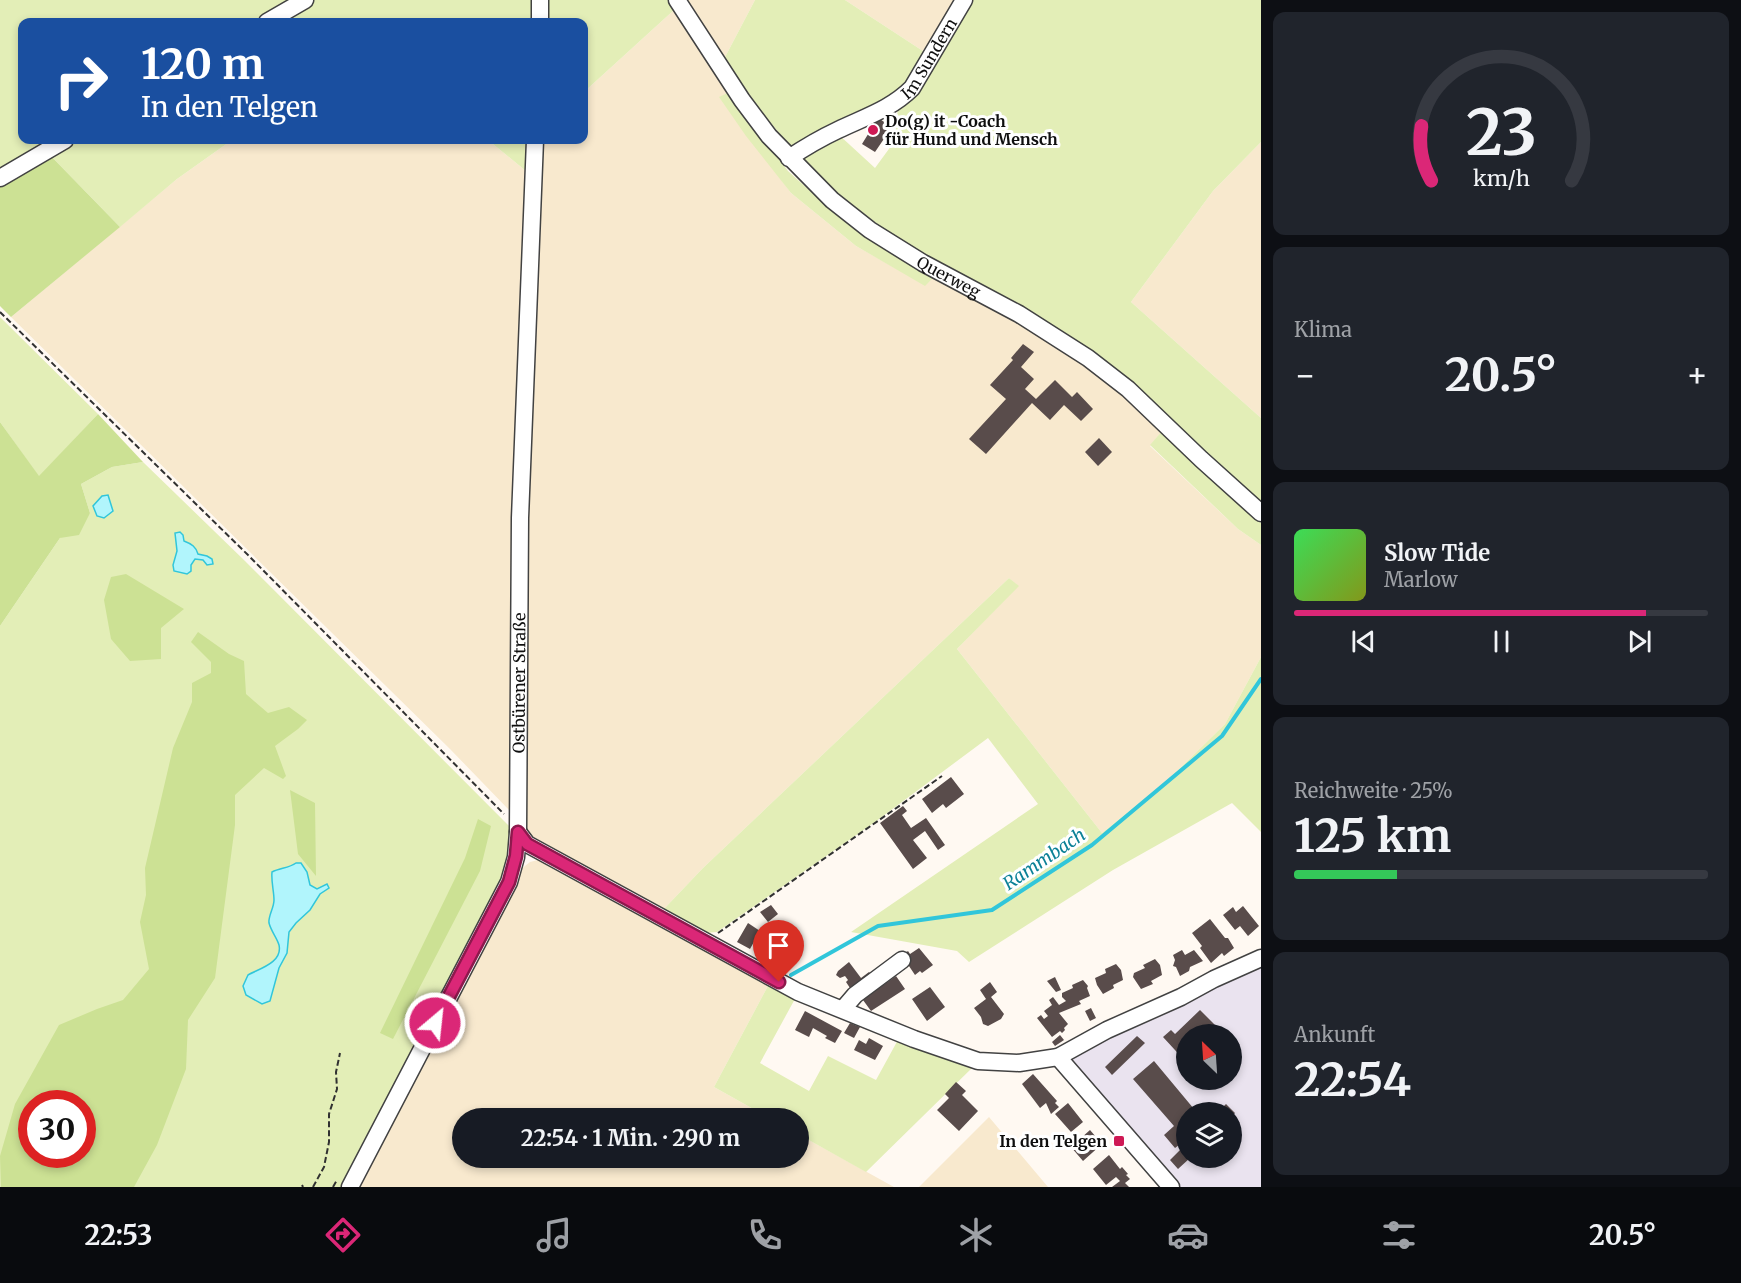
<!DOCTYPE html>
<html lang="de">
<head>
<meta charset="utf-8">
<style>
	body { margin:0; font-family:Merriweather,serif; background:#20242c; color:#f1f3f6; height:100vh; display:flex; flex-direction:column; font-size:22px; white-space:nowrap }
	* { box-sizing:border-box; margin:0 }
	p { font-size:20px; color:#9ea1a6 }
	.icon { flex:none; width:33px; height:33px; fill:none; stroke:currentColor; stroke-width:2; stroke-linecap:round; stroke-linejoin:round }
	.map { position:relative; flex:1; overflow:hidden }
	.details { display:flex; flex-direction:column; gap:12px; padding:12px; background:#0d0f14; width:480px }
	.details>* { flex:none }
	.top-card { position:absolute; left:18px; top:18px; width:570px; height:126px; border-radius:12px; box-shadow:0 3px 9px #0003; background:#1a4fa0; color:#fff; overflow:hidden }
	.needle { width:39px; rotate:335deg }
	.fabs { position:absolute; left:1176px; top:1024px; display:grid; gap:12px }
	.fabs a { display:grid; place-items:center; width:66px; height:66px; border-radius:50%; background:#171b24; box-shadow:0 3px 9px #0003; font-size:30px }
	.speed { position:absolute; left:18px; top:1090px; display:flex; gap:12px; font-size:30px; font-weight:700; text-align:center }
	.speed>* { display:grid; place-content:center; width:78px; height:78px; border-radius:50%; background:#171b24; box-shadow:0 3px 9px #0003; line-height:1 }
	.speed .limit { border:9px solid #d22; background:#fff; color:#111 }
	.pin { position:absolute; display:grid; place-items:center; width:51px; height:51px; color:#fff; margin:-62px -26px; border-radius:50% 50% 50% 0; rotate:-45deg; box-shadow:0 0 6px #0007 }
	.pin .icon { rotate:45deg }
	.me { position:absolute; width:66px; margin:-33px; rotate:28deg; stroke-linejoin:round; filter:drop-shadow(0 0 4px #0008) }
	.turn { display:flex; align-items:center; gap:21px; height:126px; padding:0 24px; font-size:27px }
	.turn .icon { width:78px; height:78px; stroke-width:2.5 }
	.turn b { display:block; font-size:42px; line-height:51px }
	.big { font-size:45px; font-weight:700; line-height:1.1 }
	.details .widget { flex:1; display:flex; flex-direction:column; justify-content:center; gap:9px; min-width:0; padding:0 21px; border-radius:12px; background:#20242c }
	.details .dial { align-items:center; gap:0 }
	.dial svg { height:156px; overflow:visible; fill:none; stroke:#363941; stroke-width:7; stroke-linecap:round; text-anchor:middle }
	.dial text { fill:#f1f3f6; stroke:none }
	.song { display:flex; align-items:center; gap:18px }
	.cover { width:72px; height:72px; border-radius:9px; background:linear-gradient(135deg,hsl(130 70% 55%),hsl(70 70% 35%)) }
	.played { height:6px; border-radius:3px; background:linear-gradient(90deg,#db2777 85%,#363941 85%) }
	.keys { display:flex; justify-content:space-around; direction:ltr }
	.heat { display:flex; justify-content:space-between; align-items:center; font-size:33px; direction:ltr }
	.charge { height:9px; border-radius:4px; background:linear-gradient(90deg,#34c759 25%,#363941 0) }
	.trip { position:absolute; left:452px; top:1108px; width:357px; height:60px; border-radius:30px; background:#171b24; box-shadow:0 3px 9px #0003; font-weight:700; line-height:60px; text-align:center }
	.menu { display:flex; height:96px; justify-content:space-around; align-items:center; background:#090b0e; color:#9ea1a6 }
	.menu .icon { width:42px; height:42px }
	.menu .on { color:#db2777 }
	.menu b { font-size:27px; color:#f1f3f6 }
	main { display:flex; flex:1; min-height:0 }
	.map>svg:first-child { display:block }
	.industrial { fill:#eae3ef; fill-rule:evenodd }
	.farmland { fill:#f8e9ce }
	.green { fill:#e3eeb7; fill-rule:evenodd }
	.forest { fill:#cce194; fill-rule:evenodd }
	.water { fill:#b1f5fc; stroke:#31c6da; stroke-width:1.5 }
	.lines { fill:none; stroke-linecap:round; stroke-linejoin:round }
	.stream { stroke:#31c6da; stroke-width:4 }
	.building { fill:#594c4b }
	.minor-casing { stroke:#424242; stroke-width:19 }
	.path { stroke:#313131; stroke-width:2; stroke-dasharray:6 3; stroke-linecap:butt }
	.minor { stroke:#fff; stroke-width:16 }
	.route-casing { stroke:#8e194d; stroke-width:15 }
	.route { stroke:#db2777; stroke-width:10 }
	.poi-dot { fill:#ce1954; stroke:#fff; stroke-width:2 }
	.labels { text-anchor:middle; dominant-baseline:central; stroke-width:6; stroke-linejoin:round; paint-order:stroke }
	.street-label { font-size:16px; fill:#0f0f0f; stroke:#fff }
	.poi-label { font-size:16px; font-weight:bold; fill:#0f0f0f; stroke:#fff; text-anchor:start }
	.water-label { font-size:18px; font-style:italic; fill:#0c8197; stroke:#fff }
</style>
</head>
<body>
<main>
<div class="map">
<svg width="1261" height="1187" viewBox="0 0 1261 1187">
	<rect width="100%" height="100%" fill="#fff9f2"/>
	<path class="industrial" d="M 1261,959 L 1261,1187 L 1171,1187 L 1058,1057 ZM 1186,1035 L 1232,1035 L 1232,1080 L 1186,1080 ZM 1186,1113 L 1232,1113 L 1232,1158 L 1186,1158 Z"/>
	<path class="farmland" d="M 688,0 L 755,0 L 724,59 Z
		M 845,0 L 959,0 L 929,55 Z
		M 674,10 L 729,92 L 720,97 L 791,193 L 856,246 L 925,285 L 933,278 L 1058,345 L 1125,394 L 1163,430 L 1150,446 L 1238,529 L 1261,545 L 1261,657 L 1225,724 L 1168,780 L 1102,833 L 957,649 L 1018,586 L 1009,578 L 703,868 L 662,911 L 532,840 L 523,829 L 523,519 L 537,140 L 584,140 L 584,92 Z
		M 232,140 L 488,140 L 532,176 L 513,814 L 450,749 L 11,317 L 177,179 Z
		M 1261,142 L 1261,418 L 1131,302 L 1213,191 Z
		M 538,860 L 561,867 L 769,984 L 714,1087 L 771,1119 L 462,1119 L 462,1158 L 798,1158 L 798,1134 L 894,1187 L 357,1187 L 520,870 L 530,862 Z
		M 989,1117 L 1048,1187 L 919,1187 Z"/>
	<path class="green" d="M 0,0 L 298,0 L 261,22 L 22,22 L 22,140 L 49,140 L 0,169 Z
		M 311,0 L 538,0 L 537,22 L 272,22 Z
		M 543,0 L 668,0 L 674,10 L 584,92 L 584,22 L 542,22 Z
		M 755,0 L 845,0 L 929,55 L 903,93 L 792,149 L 762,112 L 724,59 Z
		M 970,0 L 1261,0 L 1261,142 L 1213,191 L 1131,302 L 1261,418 L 1261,504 L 1031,312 L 927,256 L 880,226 L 839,194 L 801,158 L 838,134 L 875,168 L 894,142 L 898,108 Z
		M 729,92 L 788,171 L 839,217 L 933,278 L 925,286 L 856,246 L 791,193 L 746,136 L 719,97 Z
		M 70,140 L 232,140 L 177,179 L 120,227 L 47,152 Z
		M 488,140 L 533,140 L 532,176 Z
		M 0,317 L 98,414 L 39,477 L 0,422 Z
		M 1163,430 L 1261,523 L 1261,545 L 1238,529 L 1150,445 Z
		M 143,462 L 245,561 L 513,830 L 509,863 L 431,1028 L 345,1187 L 0,1187 L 0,626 L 60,538 L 90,513 L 81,484 L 112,467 ZM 32,1104 L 82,1104 L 82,1155 L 32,1155 Z
		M 1009,578 L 1019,586 L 957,649 L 1102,833 L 1168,780 L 1225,724 L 1261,657 L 1261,832 L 1232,803 L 1113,870 L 969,962 L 957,951 L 851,932 L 1038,804 L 988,738 L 875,822 L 717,932 L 704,933 L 662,911 L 703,868 Z
		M 769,984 L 796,997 L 760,1063 L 809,1091 L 828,1056 L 876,1080 L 899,1038 L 973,1067 L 866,1172 L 798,1134 L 798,1119 L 771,1119 L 714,1087 Z"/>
	<path class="forest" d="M 47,152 L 120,227 L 11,317 L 0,306 L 0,182 Z
		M 98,414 L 143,462 L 112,467 L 81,484 L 90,513 L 79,535 L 60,538 L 0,626 L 0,422 L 39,476 Z
		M 126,574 L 184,609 L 161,628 L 161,659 L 130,661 L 111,639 L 104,600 L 111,577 Z
		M 198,632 L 229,654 L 244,661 L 246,694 L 268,713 L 289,707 L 307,720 L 298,729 L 275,746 L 286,776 L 283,779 L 264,768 L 235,795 L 235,825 L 215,978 L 188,1020 L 186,1069 L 157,1145 L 134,1187 L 1,1187 L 0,1156 L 15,1104 L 59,1025 L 97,1009 L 123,1000 L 149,969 L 140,922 L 146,895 L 145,868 L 173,748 L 192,702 L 192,683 L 211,673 L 211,662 L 191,642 ZM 32,1104 L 82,1104 L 82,1155 L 32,1155 Z
		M 290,790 L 315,803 L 316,876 L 298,854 Z
		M 478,819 L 491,826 L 480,871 L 393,1039 L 380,1033 L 465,858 Z"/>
	<path class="water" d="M 108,495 L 113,511 L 104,518 L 97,516 L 93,506 L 102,496 Z
		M 180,532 L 183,535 L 184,541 C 192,544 196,547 198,554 L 207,556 L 212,559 L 213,564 L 207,565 L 203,560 L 195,559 L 191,565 L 191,571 L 187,574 L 174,571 L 173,565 L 177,551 L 175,533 Z
		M 296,863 L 301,863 L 307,872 L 310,885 L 317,889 L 327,884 L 329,888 L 320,894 L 310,910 L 296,923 L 289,932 L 287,953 L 279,968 L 270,1001 L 262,1004 L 246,995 L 243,986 L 248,975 C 258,969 283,963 279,945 C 277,938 271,931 269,923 C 268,916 274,908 274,900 C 274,891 271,882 272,872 C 280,868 289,868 296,863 Z"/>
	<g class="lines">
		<path class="stream" d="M 791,975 L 878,926 L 992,910 L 1092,845 L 1222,736 L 1261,679"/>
	</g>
	<path class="building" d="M 878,118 L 892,127 L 875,152 L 862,144 Z
		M 1023,344 L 1034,352 L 1021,367 L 1034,379 L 1025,389 L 1036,399 L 1055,380 L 1072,397 L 1077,392 L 1093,409 L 1081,421 L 1064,405 L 1050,420 L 1032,403 L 986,454 L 969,439 L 1006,399 L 990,385 L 1013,360 L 1011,358 Z
		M 1099,438 L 1112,452 L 1098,466 L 1085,452 Z
		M 951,777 L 964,794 L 946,808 L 943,804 L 932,813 L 922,799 Z
		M 903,806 L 907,811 L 902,815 L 911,828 L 926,818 L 945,845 L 938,850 L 925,831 L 913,840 L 927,858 L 913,869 L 880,823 Z
		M 771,905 L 778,914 L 768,922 L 760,912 Z
		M 1243,906 L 1259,926 L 1248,936 L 1240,926 L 1235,930 L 1223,915 L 1233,907 L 1236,912 Z
		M 1210,919 L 1225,938 L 1228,938 L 1234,948 L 1224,956 L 1222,953 L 1211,963 L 1200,948 L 1202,946 L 1192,933 Z
		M 748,923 L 760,931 L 750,949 L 737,942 Z
		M 919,948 L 933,965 L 922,973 L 920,971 L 915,975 L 907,963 L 904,954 L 908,951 L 910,954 Z
		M 1182,950 L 1185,955 L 1194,950 L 1203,961 L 1190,967 L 1189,971 L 1180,976 L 1176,967 L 1173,966 L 1175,960 L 1173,955 Z
		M 1155,959 L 1160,965 L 1162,975 L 1151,981 L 1153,984 L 1141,989 L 1133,977 L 1134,973 L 1145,968 L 1143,965 Z
		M 849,962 L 861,978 L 869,972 L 874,978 L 864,986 L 860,981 L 850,988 L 846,982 L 848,980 L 845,976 L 840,978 L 836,975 L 838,971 Z
		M 1116,964 L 1121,970 L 1123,980 L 1113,985 L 1114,988 L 1103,994 L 1097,985 L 1095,978 L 1106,973 L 1105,969 Z
		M 896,976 L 905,989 L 871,1011 L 863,1000 L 877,989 L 876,988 L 879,988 Z
		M 1055,977 L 1061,990 L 1056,992 L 1047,981 Z
		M 1083,980 L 1088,986 L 1087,988 L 1090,996 L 1079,1001 L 1081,1004 L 1059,1013 L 1068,1024 L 1064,1028 L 1065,1030 L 1062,1033 L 1060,1031 L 1052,1037 L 1037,1018 L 1041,1015 L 1044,1019 L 1048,1016 L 1044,1011 L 1052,1005 L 1049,1000 L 1053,997 L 1059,1005 L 1066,1001 L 1062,997 L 1062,993 L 1073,988 L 1072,985 Z
		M 990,982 L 997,992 L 991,997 L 1004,1014 L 1001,1019 L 988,1026 L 983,1024 L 981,1017 L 974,1008 L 986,999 L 980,990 Z
		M 930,987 L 945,1007 L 927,1021 L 912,999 Z
		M 1091,1008 L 1096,1018 L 1090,1021 L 1085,1011 Z
		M 1200,1010 L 1225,1035 L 1186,1035 L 1186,1062 L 1163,1037 L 1171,1030 L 1175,1034 Z
		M 805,1011 L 842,1031 L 835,1043 L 825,1038 L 827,1036 L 813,1028 L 809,1037 L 795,1030 Z
		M 850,1023 L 860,1027 L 854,1038 L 844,1033 Z
		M 1060,1035 L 1064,1040 L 1055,1046 L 1052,1042 Z
		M 1137,1036 L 1145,1043 L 1112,1075 L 1105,1067 Z
		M 869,1038 L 883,1046 L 875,1060 L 854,1050 L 859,1040 L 866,1044 Z
		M 1154,1061 L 1194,1109 L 1186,1113 L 1186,1146 L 1183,1142 L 1175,1148 L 1164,1135 L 1174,1126 L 1133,1079 Z
		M 1033,1074 L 1057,1101 L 1055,1103 L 1059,1107 L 1051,1114 L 1046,1103 L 1040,1108 L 1022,1084 Z
		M 956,1082 L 966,1091 L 962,1095 L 978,1111 L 959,1131 L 937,1110 L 949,1098 L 945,1094 Z
		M 1068,1103 L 1083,1122 L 1071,1132 L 1055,1114 Z
		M 1226,1104 L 1235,1113 L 1232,1117 L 1232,1113 L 1218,1112 Z
		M 1090,1130 L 1102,1144 L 1083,1161 L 1071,1147 Z
		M 1181,1149 L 1186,1155 L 1186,1158 L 1190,1158 L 1178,1169 L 1170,1160 Z
		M 1109,1155 L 1120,1169 L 1122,1167 L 1128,1174 L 1126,1175 L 1130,1179 L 1125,1183 L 1129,1187 L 1112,1187 L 1120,1181 L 1116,1177 L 1106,1185 L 1093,1169 Z"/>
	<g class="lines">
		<defs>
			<g id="minor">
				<path id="s1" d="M 677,0 L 742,100 L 769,136 L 832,200 L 870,230 L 923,263 L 1019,314 L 1088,358 L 1128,389 L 1201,459 L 1261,513"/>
				<path d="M 267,22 L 305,0"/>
				<path d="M 540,22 L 540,0"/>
				<path id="s2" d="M 789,158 C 804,148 821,138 838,130 C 865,117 891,109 912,88 L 964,0"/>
				<path d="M 0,178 L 65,140"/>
				<path d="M 518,832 L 527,844 L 538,850 L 798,992 L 914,1039 L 978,1061 L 1019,1063 L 1058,1057 L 1107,1030 L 1181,997 L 1214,979 L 1261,958"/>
				<path d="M 843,1009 L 855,995 L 902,960"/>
				<path d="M 1058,1057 L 1171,1187"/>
				<path id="s3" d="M 350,1187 L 509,882 L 516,857 L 518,832 L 520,518 L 535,140"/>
			</g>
		</defs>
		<use href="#minor" class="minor-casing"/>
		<path class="path" d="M 0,312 L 249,556 L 504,814
			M 718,933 L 942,776
			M 302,1185 L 303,1187
			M 313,1187 L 324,1167 L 329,1142 L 329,1114 L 337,1089 L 336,1072 L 340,1053
			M 333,1187 L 337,1180"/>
		<use href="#minor" class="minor"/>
	</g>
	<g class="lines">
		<defs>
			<path id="route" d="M 435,1023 L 509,882 L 516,856 L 518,832 L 527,844 L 538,850 L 779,982"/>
		</defs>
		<use href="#route" class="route-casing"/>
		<use href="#route" class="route"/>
	</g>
	<g class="poi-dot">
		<circle cx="873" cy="130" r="6"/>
		<rect x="1113" y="1135" width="12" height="12" rx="3"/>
	</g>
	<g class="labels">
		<g class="street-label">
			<text stroke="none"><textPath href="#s2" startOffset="176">Im Sundern</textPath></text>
			<text stroke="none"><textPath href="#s1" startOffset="394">Querweg</textPath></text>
			<text stroke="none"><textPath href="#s3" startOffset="544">Ostbürener Straße</textPath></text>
		</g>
		<g class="poi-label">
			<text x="885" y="121">Do(g) it -Coach<tspan x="885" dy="18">für Hund und Mensch</tspan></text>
			<text x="1107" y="1141" text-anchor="end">In den Telgen</text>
		</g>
		<g class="water-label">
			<text transform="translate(1044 859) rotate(-34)">Rammbach</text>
		</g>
	</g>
</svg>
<div class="fabs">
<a><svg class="needle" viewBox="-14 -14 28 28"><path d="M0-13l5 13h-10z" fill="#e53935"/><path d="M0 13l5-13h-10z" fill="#9ea1a6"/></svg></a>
<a><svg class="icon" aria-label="layers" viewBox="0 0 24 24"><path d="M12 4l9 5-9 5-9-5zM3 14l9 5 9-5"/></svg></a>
</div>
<div class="speed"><div class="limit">30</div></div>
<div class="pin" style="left:779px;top:982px;background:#d93025"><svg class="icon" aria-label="arrive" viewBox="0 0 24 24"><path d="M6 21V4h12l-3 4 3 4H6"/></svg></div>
<svg class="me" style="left:435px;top:1023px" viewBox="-20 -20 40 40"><circle r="17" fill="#db2777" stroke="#fff" stroke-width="3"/><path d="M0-11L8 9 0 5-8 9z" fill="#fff"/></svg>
<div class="trip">22:54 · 1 Min. · 290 m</div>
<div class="top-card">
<div class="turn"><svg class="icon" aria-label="right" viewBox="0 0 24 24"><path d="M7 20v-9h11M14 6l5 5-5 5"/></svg><div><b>120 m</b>In den Telgen</div></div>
</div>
</div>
<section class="details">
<div class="widget dial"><svg viewBox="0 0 100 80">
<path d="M14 69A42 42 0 1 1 86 69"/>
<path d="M14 69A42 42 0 0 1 9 41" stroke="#db2777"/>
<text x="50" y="56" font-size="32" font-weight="700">23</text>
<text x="50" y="72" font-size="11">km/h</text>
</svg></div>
<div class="widget"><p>Klima</p>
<div class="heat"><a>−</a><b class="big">20.5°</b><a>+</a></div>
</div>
<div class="widget">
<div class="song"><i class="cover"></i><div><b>Slow Tide</b><p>Marlow</p></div></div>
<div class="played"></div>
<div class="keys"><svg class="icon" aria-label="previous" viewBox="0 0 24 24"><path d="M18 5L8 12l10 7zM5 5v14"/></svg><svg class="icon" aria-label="pause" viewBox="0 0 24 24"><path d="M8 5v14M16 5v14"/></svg><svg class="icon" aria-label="next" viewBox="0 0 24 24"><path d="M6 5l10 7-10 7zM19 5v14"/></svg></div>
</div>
<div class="widget"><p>Reichweite · 25%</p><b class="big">125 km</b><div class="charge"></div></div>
<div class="widget"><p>Ankunft</p><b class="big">22:54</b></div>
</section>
</main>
<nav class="menu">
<b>22:53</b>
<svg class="icon on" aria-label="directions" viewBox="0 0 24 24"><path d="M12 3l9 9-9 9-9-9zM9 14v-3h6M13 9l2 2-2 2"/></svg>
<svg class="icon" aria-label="music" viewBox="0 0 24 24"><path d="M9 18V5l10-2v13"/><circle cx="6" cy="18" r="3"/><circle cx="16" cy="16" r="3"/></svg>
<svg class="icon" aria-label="phone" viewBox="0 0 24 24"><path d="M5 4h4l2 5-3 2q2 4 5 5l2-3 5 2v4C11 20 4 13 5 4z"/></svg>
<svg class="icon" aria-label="climate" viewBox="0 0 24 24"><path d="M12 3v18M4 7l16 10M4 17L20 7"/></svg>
<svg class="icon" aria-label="car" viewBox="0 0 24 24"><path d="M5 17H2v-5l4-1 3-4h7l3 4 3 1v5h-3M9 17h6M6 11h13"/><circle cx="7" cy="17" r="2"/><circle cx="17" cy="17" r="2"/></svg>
<svg class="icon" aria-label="filters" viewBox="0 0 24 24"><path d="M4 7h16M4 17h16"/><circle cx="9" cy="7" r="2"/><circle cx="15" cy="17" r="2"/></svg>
<b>20.5°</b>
</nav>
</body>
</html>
